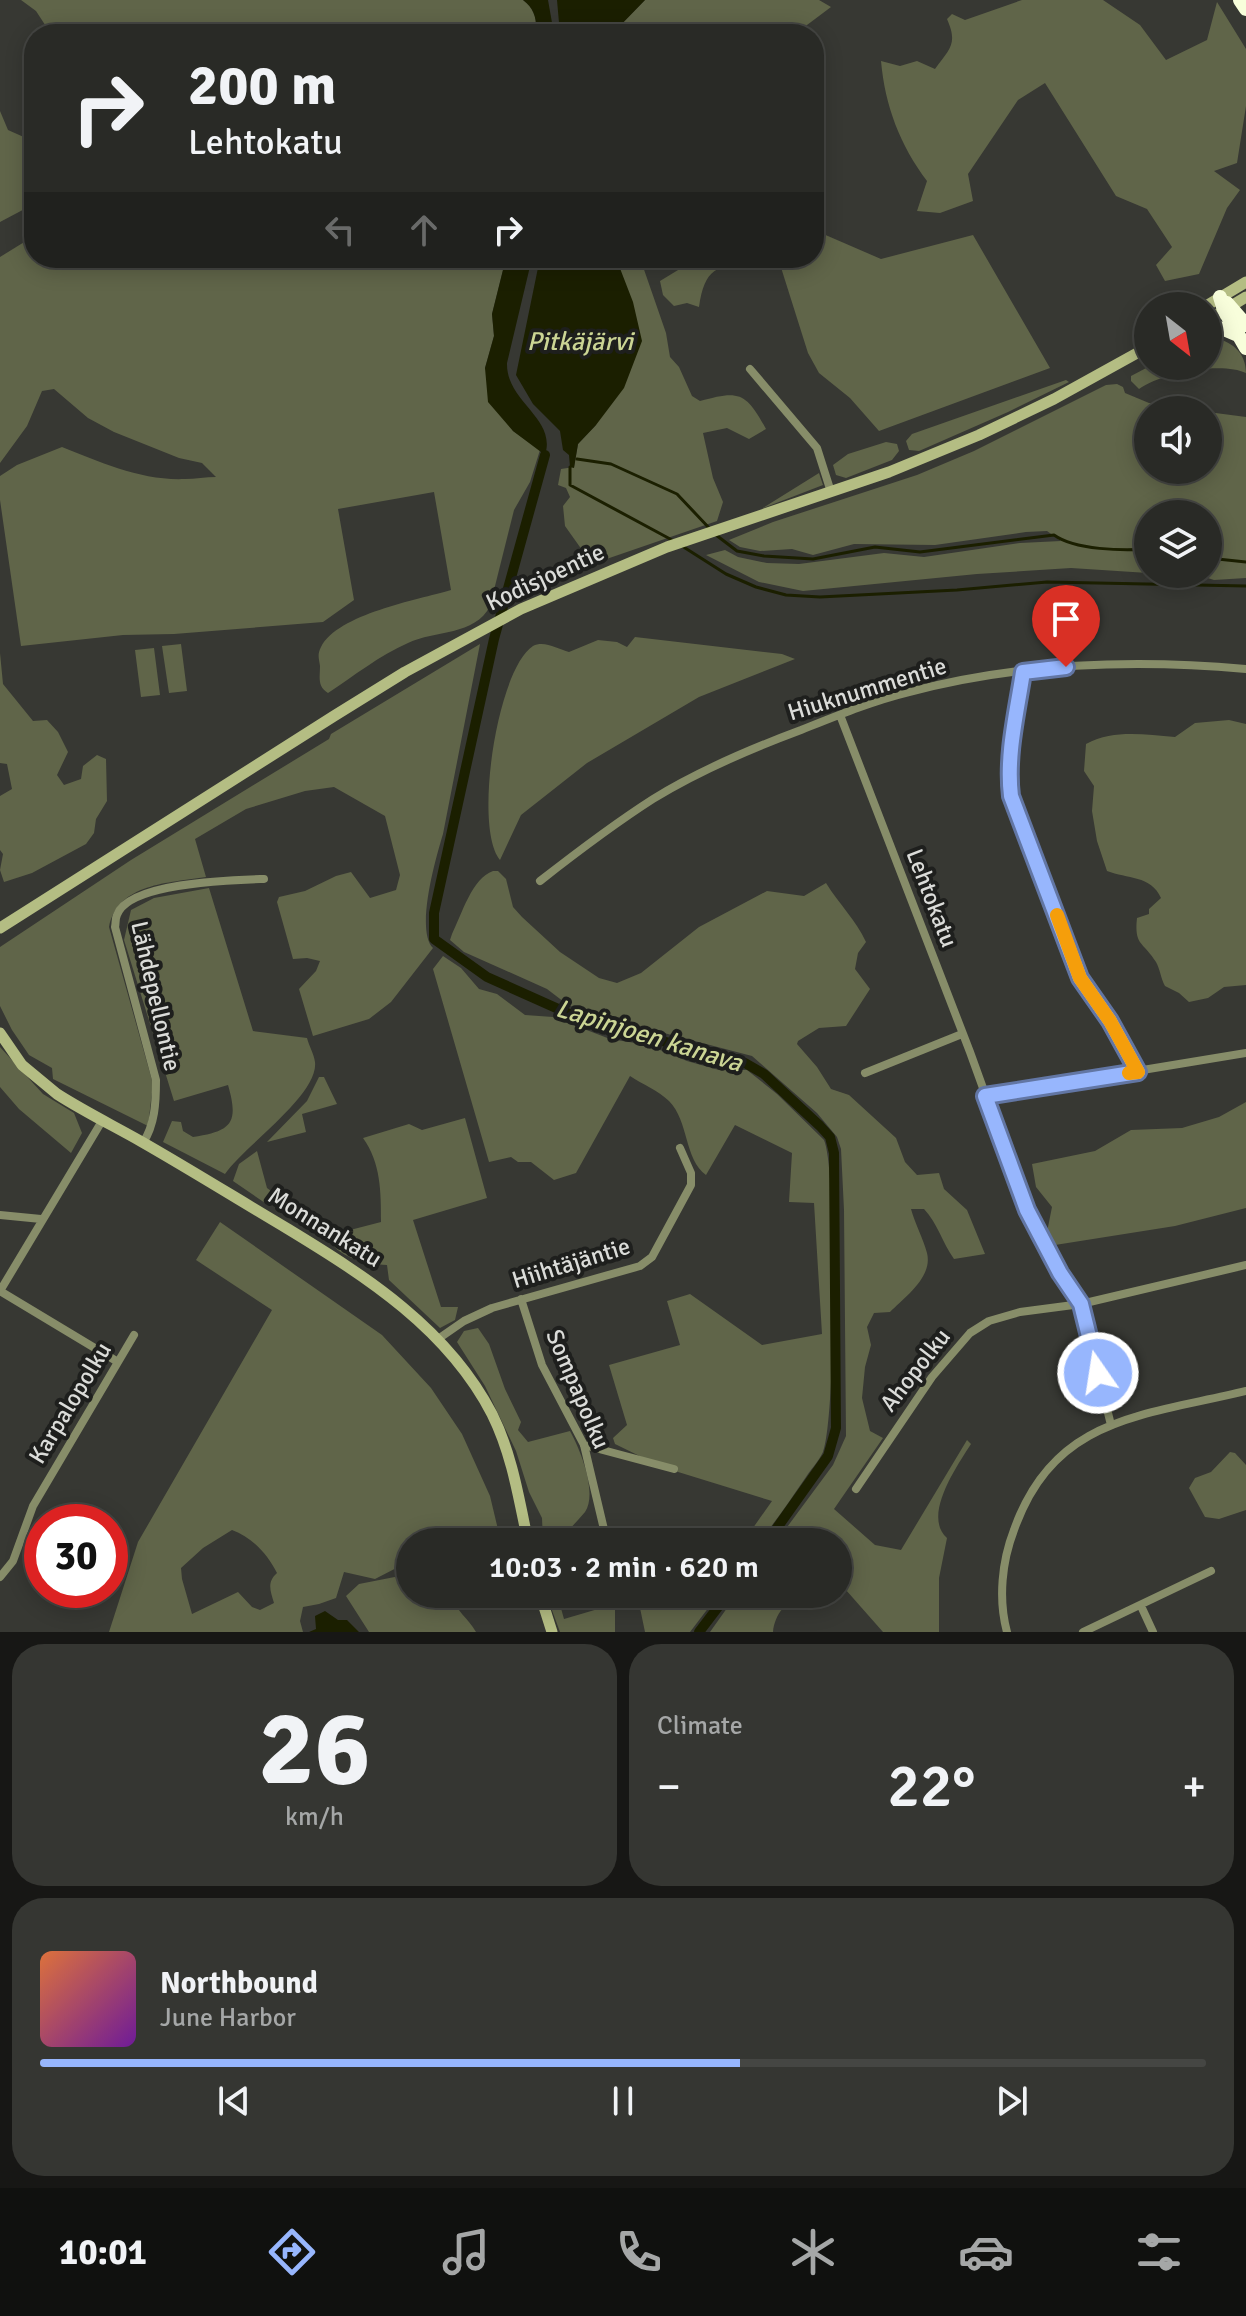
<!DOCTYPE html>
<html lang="en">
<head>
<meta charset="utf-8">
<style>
	body { margin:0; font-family:Signika,sans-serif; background:#353632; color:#f1f3f6; height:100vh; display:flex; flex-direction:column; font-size:30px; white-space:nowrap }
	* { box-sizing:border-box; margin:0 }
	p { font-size:26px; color:#a5a7a7 }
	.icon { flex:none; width:44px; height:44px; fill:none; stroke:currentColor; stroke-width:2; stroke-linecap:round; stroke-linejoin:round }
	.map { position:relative; height:1632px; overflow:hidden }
	.sheet { display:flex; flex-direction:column; gap:12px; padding:12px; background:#171715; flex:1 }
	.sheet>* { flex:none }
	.guide { position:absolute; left:24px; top:24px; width:800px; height:244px; border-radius:32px; box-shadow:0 4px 20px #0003,0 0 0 2px #454643; background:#292a26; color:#f1f3f6; overflow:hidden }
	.needle { width:52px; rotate:149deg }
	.controls { position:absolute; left:1134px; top:292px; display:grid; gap:16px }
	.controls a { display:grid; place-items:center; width:88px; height:88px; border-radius:50%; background:#292a26; box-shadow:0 4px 20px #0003,0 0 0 2px #454643; font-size:40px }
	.speed { position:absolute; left:24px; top:1504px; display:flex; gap:16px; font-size:40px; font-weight:700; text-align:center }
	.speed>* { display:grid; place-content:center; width:104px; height:104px; border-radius:50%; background:#292a26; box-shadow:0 4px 20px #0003,0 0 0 2px #454643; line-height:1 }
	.speed .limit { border:12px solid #d22; background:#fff; color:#111 }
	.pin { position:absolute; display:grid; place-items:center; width:68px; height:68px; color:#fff; margin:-82px -34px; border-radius:50% 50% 50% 0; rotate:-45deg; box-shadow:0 0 8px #0007 }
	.pin .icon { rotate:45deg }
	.me { position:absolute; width:88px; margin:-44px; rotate:347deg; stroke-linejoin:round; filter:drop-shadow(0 0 6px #0008) }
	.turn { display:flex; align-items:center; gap:28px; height:168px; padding:0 32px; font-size:36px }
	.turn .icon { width:104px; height:104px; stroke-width:2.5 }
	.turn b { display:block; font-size:56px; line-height:68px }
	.lanes { display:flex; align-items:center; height:76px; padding:0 32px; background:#0003; justify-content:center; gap:40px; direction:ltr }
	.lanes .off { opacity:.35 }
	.big { font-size:60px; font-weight:600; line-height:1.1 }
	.sheet .tile { flex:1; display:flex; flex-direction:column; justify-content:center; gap:12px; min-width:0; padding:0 28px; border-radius:32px; background:#353632 }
	.sheet .dial { align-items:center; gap:0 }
	.dial b { font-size:104px; line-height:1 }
	.song { display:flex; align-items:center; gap:24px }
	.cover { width:96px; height:96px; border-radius:12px; background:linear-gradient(135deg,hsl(20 70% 55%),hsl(280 70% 35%)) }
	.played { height:8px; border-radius:4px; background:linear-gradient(90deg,#97b6fd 60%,#454643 60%) }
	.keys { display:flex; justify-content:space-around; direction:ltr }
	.heat { display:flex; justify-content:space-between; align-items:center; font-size:44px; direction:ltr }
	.sheet .tiles { flex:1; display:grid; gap:12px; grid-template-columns:1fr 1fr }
	.tile:last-child { grid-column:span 2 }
	.trip { position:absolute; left:396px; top:1528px; width:456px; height:80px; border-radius:40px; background:#292a26; box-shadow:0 4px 20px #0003,0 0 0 2px #454643; font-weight:600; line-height:80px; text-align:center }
	.dock { display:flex; height:128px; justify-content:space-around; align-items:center; background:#10110f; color:#a5a7a7 }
	.dock .icon { width:56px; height:56px }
	.dock .current { color:#97b6fd }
	.dock b { font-size:36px; color:#f1f3f6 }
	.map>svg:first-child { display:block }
	.green { fill:#606549; fill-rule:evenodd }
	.water { fill:#1b1f00 }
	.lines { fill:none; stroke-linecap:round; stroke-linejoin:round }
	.stream { stroke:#1b1f00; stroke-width:3 }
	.canal { stroke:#1b1f00; stroke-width:10 }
	.street { stroke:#878d69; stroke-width:8 }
	.secondary { stroke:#b4bd83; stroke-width:11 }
	.highway { stroke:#f8fedb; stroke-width:14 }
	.route-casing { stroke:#6276a4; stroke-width:20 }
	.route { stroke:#97b6fd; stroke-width:14 }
	.slow { stroke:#f59e0b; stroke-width:14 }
	.labels { text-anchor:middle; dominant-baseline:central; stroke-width:8; stroke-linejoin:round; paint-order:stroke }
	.street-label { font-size:24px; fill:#dbdcd9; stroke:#1e1f1d }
	.water-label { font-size:26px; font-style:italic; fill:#cbd594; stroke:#1e1f1d }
</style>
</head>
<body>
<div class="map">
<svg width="1246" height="1632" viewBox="0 0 1246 1632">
	<rect width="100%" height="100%" fill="#373833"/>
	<path class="green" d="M 21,0 L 523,0 C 535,9 537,20 536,34 L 242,34 L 239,30 L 209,23 L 179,24 L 157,34 L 51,34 L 36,11 Z
		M 645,0 L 819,0 L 831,7 L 795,34 L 612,34 Z
		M 1022,0 L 1103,0 L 1140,25 L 1166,60 L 1207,40 L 1217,2 L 1246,49 L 1246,106 L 1237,163 L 1214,171 L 1240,190 L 1227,208 L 1199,274 L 1165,281 L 1156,265 L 1172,247 L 1147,209 L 1116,196 L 1045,83 L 1018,100 L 968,174 L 973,201 L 940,213 L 917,211 L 927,181 C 900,145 885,106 881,61 L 900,66 L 917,61 L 935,69 C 950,48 958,44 947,19 L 952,14 L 965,20 Z
		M 0,111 L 8,130 L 26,138 L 34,146 L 34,204 L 0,222 Z
		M 814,230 L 881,259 L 973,235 L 1050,368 L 879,431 L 850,398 L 819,373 L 808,353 L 778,258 L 814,258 Z
		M 34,236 L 34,258 L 506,258 L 492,314 L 494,336 L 485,368 L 513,431 L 540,450 L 530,482 L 514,510 L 490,606 C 475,636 435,630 408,643 C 380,655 354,676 328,693 C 317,686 320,677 320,666 C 319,658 317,655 321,647 C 338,614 417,600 451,590 L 434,492 L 338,509 L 354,600 L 323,622 L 174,634 L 123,635 L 21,646 L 0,500 L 0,476 L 17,465 L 62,447 C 100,462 142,481 185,479 C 195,479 206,477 216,477 L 202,463 L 179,458 L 114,432 L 88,418 L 54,389 L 42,391 L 27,426 L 0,463 L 0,257 Z
		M 616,258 L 640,258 L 666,333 L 670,357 L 679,367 L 692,396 L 700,401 C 739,390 746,392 766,429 L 749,439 L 727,428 L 703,433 L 713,478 L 723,502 L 717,521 L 592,564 L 565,526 L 563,506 L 570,497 L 566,488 L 558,485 L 561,469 L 574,467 L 578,444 L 596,425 L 620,271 Z
		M 683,258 L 752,258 C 716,268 705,267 699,307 L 687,303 L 674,306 L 663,295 L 660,281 L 683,267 Z
		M 1211,338 C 1231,340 1246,352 1246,373 C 1222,361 1160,373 1139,389 L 1131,381 L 1131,376 L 1150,366 L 1208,366 L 1208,339 Z
		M 1066,380 L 1069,382 L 1008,412 L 919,451 L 909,450 L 906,441 L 912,434 Z
		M 1117,384 L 1123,387 L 1125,393 L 1149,403 L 1182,402 L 1203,410 L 1148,410 L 1148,470 L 1208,470 L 1208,412 L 1246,417 L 1246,578 L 1214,580 L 1195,574 L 1208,574 L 1208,514 L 1148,514 L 1148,573 L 1071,568 L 977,574 L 803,591 L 759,582 L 706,555 L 725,550 L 738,557 L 767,563 L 799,564 L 884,553 L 924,557 L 1020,543 L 1061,541 L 1047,531 L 1026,532 L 935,545 L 854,544 L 813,555 L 792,549 L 760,551 L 740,547 L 729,540 L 773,522 L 917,475 L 974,451 L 1106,385 Z
		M 886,442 L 897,444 L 899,451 L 892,460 L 846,478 L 836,475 L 833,465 L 848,454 Z
		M 819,473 L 823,485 L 761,509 Z
		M 635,637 L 782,654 L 795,659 L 699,697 L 587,763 L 521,815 L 500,860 C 473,828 497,669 533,646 C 544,640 558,649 569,652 L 598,640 L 617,642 L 627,647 Z
		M 181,644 L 187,691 L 169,693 L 162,646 Z
		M 480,644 L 443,834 C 436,857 415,930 433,948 L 391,1002 L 369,1019 L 313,1036 L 299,989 L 316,971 L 320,961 L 307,958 L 293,959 L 277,902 L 279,897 L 305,891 L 336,876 L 351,872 L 370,898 L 396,890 L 400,875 L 385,816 L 334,787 L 305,791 L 246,809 L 195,839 L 206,877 C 169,883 118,883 109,927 L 153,1084 L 148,1126 L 53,1079 L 52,1068 L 29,1055 L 12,1030 L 0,1006 L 0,947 L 131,860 L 329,739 L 331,734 Z
		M 154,648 L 160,695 L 141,697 L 135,650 Z
		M 0,653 L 3,684 L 33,721 L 47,720 L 58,732 L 68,752 L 57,775 L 64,785 L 81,779 L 83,766 L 97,755 L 106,759 L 107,801 L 96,819 L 94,833 L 86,844 L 32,873 L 4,882 L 0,870 L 3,854 L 0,850 L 0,796 L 12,789 L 7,764 L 0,763 Z
		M 1229,720 L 1246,724 L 1246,985 L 1224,987 L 1208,998 L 1189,1002 L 1179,993 L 1165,986 C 1161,979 1160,969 1156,962 C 1143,941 1134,946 1137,918 L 1149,914 L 1149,909 L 1161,898 C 1151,875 1127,879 1107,871 L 1097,841 L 1092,811 L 1094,786 L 1084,771 L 1086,744 C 1115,729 1144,735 1175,737 L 1195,723 Z
		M 493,871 L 498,871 L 506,879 L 513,907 L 522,917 L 560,952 L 599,978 L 617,983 L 641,973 L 699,927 L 767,891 L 804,896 L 826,883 C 839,904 856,920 866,942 L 858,953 L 855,969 L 870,989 L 846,1026 L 819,1028 L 798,1041 L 797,1044 L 817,1067 L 831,1089 L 849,1095 L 896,1138 L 905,1162 L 917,1175 L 939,1173 L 944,1189 L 967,1210 L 985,1254 L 954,1259 C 942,1242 938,1224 924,1209 L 911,1209 C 915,1224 923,1238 927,1253 C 933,1277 905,1297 890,1312 L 874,1313 L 867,1327 L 871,1345 L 865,1367 L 862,1398 L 870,1431 L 883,1438 L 834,1509 L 875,1545 L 901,1550 L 967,1440 L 971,1444 C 957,1466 922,1516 947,1538 L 939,1578 L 939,1632 L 883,1632 L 838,1581 L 838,1542 L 776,1542 L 833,1465 L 846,1436 L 844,1210 L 841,1149 L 837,1137 L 817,1113 L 752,1056 L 641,1027 L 623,1018 L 588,1012 L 568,1005 L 547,989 L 464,952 L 450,940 L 452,934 C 462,914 472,878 493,871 Z
		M 209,888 L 253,1031 L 307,1038 C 309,1046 314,1054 315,1062 C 319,1095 243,1147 225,1174 L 163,1142 L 172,1121 L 181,1122 L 183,1131 L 193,1137 C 232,1131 239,1123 228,1085 L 174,1101 L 124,940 L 131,910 L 154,898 Z
		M 443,956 L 461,968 L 479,989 L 497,994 L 525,1015 L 553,1017 L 610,1039 L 648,1045 L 687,1061 L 719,1070 L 747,1070 L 777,1094 L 824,1140 C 837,1169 836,1420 823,1452 C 819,1461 811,1469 806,1477 C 791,1499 776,1521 759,1542 L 743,1542 L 772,1501 L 662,1467 L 615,1444 L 613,1438 L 627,1425 L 609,1365 L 680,1345 L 667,1301 L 690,1294 L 762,1345 L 822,1334 L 814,1203 L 789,1202 L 792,1153 L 735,1125 L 706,1175 C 684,1159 689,1121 669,1101 C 659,1091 642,1084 630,1076 L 576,1173 L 554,1180 L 531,1162 L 518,1162 L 511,1157 L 489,1162 L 433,969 Z
		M 0,1047 L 43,1094 L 74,1113 L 82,1133 L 71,1153 L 19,1109 L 0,1087 Z
		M 319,1077 L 324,1077 L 337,1104 L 302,1114 L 306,1132 L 267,1142 L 307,1101 Z
		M 1246,1102 L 1246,1208 L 1175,1226 L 1055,1245 L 1047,1232 L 1052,1207 L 1036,1187 L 1032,1164 L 1095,1151 L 1131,1130 L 1182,1128 L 1219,1117 Z
		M 465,1118 L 487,1198 L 413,1220 L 441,1307 L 458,1307 L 455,1320 L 440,1328 L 389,1280 L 387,1265 C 365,1264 337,1258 327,1236 L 381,1222 C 381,1192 381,1163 363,1138 L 409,1124 L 422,1130 Z
		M 257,1151 L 267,1188 L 275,1194 L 277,1203 L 268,1205 L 233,1181 L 239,1164 Z
		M 220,1222 L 382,1335 L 431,1388 L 462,1434 L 490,1496 L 501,1542 L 410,1542 L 410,1561 L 375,1579 L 344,1572 L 336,1598 L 319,1604 L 303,1607 L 300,1621 L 303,1632 L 109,1632 L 138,1542 L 272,1310 L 196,1260 ZM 232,1530 C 252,1537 268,1555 277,1573 C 267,1582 270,1590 274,1603 L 260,1610 L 252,1607 L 238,1592 L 192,1614 L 182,1579 L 181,1568 L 203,1548 Z
		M 478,1328 L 489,1344 L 505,1389 L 521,1422 L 518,1430 L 528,1442 L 570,1431 C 580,1449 598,1493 585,1512 C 577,1522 567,1531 559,1541 L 543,1542 L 542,1518 L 529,1492 L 516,1451 L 485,1386 L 457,1342 L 464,1331 Z
		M 1230,1452 L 1235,1453 L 1246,1465 L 1246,1510 L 1219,1519 L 1205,1517 L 1189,1488 L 1195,1478 L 1211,1472 Z
		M 410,1574 L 410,1594 L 450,1594 C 456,1611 468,1618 476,1632 L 369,1632 L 346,1596 L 359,1584 Z
		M 546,1594 L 557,1594 L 564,1619 L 615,1604 L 615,1632 L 560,1632 Z
		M 627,1594 L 719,1594 L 690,1632 L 645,1632 L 640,1608 L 627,1600 Z
		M 737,1594 L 813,1594 L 807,1599 C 788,1597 775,1613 773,1632 L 710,1632 Z"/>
	<path class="water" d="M 523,0 L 548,0 L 554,34 L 536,34 C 537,20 535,9 523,0 Z
		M 557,0 L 645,0 L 612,34 L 560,34 Z
		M 506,258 L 532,258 L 507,363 C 506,402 557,418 545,455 L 513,431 L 488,402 L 485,368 L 494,336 L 492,314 Z
		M 540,258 L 616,258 L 633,302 L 642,341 L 624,388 L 596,425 L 578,444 L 574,468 L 570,467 L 569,455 L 563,450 L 560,431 L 533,404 L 516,375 Z
		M 325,1611 L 338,1620 L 347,1620 L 359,1632 L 309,1632 L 316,1629 L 315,1616 Z"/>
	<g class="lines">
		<path class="stream" d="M 577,459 L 611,464 L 677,494 L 711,530
			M 570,467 L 570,485 L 672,540
			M 716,535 L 737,551 L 764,556 L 813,559 L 875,547 L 920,552 L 1054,535 C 1075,550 1123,551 1148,549
			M 682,546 L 726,574 L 756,587 L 786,595 L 820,597 L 957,590 L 1047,582 L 1246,586
			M 1208,558 L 1246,562"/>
		<path class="canal" d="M 545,455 L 494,639 L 434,913 L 434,939 L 487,977 L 583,1020 L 745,1063 L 764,1074 L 820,1126 L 830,1137 L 834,1153 L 836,1428 L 828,1456 L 767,1542
			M 699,1632 L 728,1594"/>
		<path class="street" d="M 750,369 L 817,448 L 831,492
			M 1023,672 C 1017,712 1006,755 1011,796 L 1080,978 L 1110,1021 L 1138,1072
			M 840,715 L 970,1052 L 1027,1210 L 1060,1273 L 1081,1304 L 1111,1425
			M 540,881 C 577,852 614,824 653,799 C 700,770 750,749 801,730 C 836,716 872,701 909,692 C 1018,663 1135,659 1246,669
			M 865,1073 L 962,1034
			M 985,1096 L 1246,1053
			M 143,1143 C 155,1124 156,1103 156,1080 L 115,927 C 116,923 115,919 117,915 C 129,882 234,880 264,879
			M 0,1215 L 41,1219
			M 0,1291 L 102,1121
			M 0,1291 L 118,1362
			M 521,1299 L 542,1365 L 584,1445 L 607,1542
			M 438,1339 L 464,1321 L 492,1308 L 640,1266 L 652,1257 L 691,1185 L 691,1173 L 680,1148
			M 584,1445 L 674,1469
			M 856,1489 L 932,1377 L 970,1333 L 989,1321 L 1020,1312 L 1081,1304 L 1246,1265
			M 0,1577 L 13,1561 L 33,1506 L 134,1335
			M 1141,1606 L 1153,1632
			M 1007,1632 C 998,1599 1002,1561 1014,1530 C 1054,1416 1144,1416 1246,1391
			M 1083,1632 L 1211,1571"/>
		<path class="secondary" d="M 1206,306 L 1246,282
			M 1208,320 L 1246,297
			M 0,928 L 334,716 L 405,672 L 521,609 L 667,547 L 889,472 L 979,435 L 1054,399 L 1148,347
			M 0,1033 L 22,1065 L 57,1094 C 85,1112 114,1126 142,1142 C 191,1170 239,1200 288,1229 C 367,1277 448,1329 492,1414 C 512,1454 519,1499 528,1542
			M 540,1594 L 552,1632"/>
		<path class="highway" d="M 1240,0 L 1246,9
			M 1220,297 L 1224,310 L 1246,348
			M 1227,303 L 1246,325
			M 1208,327 L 1224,329 L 1238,335"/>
	</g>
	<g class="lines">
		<defs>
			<path id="route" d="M 1066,667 L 1023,672 C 1017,712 1006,755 1011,796 L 1080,978 L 1110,1021 L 1138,1072 L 985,1096 L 1027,1210 L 1060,1273 L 1081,1304 L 1098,1373"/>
		</defs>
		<use href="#route" class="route-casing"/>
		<use href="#route" class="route"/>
		<path class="slow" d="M 1057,915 L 1080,978 L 1110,1021 L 1138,1072 L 1129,1073"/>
	</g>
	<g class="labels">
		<g class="street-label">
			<text transform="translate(545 577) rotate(-25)">Kodisjoentie</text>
			<text transform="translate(867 689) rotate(-17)">Hiuknummentie</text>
			<text transform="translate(932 898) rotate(69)">Lehtokatu</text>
			<text transform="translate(156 996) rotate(77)">Lähdepellontie</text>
			<text transform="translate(325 1227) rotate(32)">Monnankatu</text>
			<text transform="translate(571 1263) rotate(-17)">Hiihtäjäntie</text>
			<text transform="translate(915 1370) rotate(-52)">Ahopolku</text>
			<text transform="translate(578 1389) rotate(67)">Sompapolku</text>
			<text transform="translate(70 1403) rotate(-59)">Karpalopolku</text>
		</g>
		<g class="water-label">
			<text x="580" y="342">Pitkäjärvi</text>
			<text transform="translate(649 1036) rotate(17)">Lapinjoen kanava</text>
		</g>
	</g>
</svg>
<div class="controls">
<a><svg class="needle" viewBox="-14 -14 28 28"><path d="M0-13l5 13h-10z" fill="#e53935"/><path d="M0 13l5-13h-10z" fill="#a5a7a7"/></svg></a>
<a><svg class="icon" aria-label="sound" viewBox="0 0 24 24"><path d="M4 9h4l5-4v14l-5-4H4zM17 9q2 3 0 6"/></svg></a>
<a><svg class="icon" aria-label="layers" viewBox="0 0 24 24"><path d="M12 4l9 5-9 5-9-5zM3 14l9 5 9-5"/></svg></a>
</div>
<div class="speed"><div class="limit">30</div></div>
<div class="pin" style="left:1066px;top:667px;background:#d93025"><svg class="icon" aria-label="arrive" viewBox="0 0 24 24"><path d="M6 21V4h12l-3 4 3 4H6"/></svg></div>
<svg class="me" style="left:1098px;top:1373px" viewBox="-20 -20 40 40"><circle r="17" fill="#97b6fd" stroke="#fff" stroke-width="3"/><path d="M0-11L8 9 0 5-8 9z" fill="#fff"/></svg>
<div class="trip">10:03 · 2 min · 620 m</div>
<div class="guide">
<div class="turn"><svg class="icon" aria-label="right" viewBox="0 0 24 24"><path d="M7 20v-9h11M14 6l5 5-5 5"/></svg><div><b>200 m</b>Lehtokatu</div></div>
<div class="lanes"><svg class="icon off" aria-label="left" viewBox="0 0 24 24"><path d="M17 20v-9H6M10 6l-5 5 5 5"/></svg><svg class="icon off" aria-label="ahead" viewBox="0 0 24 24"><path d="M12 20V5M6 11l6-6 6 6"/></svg><svg class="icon" aria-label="right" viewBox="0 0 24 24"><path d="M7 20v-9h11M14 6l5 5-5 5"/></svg></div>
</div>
</div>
<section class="sheet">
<div class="tiles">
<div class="tile dial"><b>26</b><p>km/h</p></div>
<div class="tile"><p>Climate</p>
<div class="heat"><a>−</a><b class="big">22°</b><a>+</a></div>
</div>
<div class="tile">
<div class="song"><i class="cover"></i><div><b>Northbound</b><p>June Harbor</p></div></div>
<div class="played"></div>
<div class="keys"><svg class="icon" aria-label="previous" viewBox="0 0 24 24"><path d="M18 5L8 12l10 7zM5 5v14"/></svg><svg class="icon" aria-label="pause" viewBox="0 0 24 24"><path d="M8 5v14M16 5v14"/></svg><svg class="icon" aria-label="next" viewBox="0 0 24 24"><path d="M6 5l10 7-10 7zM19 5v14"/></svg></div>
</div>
</div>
</section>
<nav class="dock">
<b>10:01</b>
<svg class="icon current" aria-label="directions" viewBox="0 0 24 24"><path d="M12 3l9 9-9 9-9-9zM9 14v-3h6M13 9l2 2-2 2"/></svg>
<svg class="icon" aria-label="music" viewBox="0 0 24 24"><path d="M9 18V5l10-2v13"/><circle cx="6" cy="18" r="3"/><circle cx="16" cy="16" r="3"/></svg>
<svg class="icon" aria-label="phone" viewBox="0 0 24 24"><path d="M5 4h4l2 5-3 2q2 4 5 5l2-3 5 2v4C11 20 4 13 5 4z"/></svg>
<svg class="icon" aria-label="climate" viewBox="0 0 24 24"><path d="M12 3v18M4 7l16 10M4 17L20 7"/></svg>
<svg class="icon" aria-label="car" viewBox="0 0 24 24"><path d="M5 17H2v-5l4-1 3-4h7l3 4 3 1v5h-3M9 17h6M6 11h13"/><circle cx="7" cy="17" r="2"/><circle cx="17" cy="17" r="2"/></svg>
<svg class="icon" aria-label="filters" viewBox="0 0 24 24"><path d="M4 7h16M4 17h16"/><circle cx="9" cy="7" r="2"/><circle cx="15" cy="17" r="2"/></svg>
</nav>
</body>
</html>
